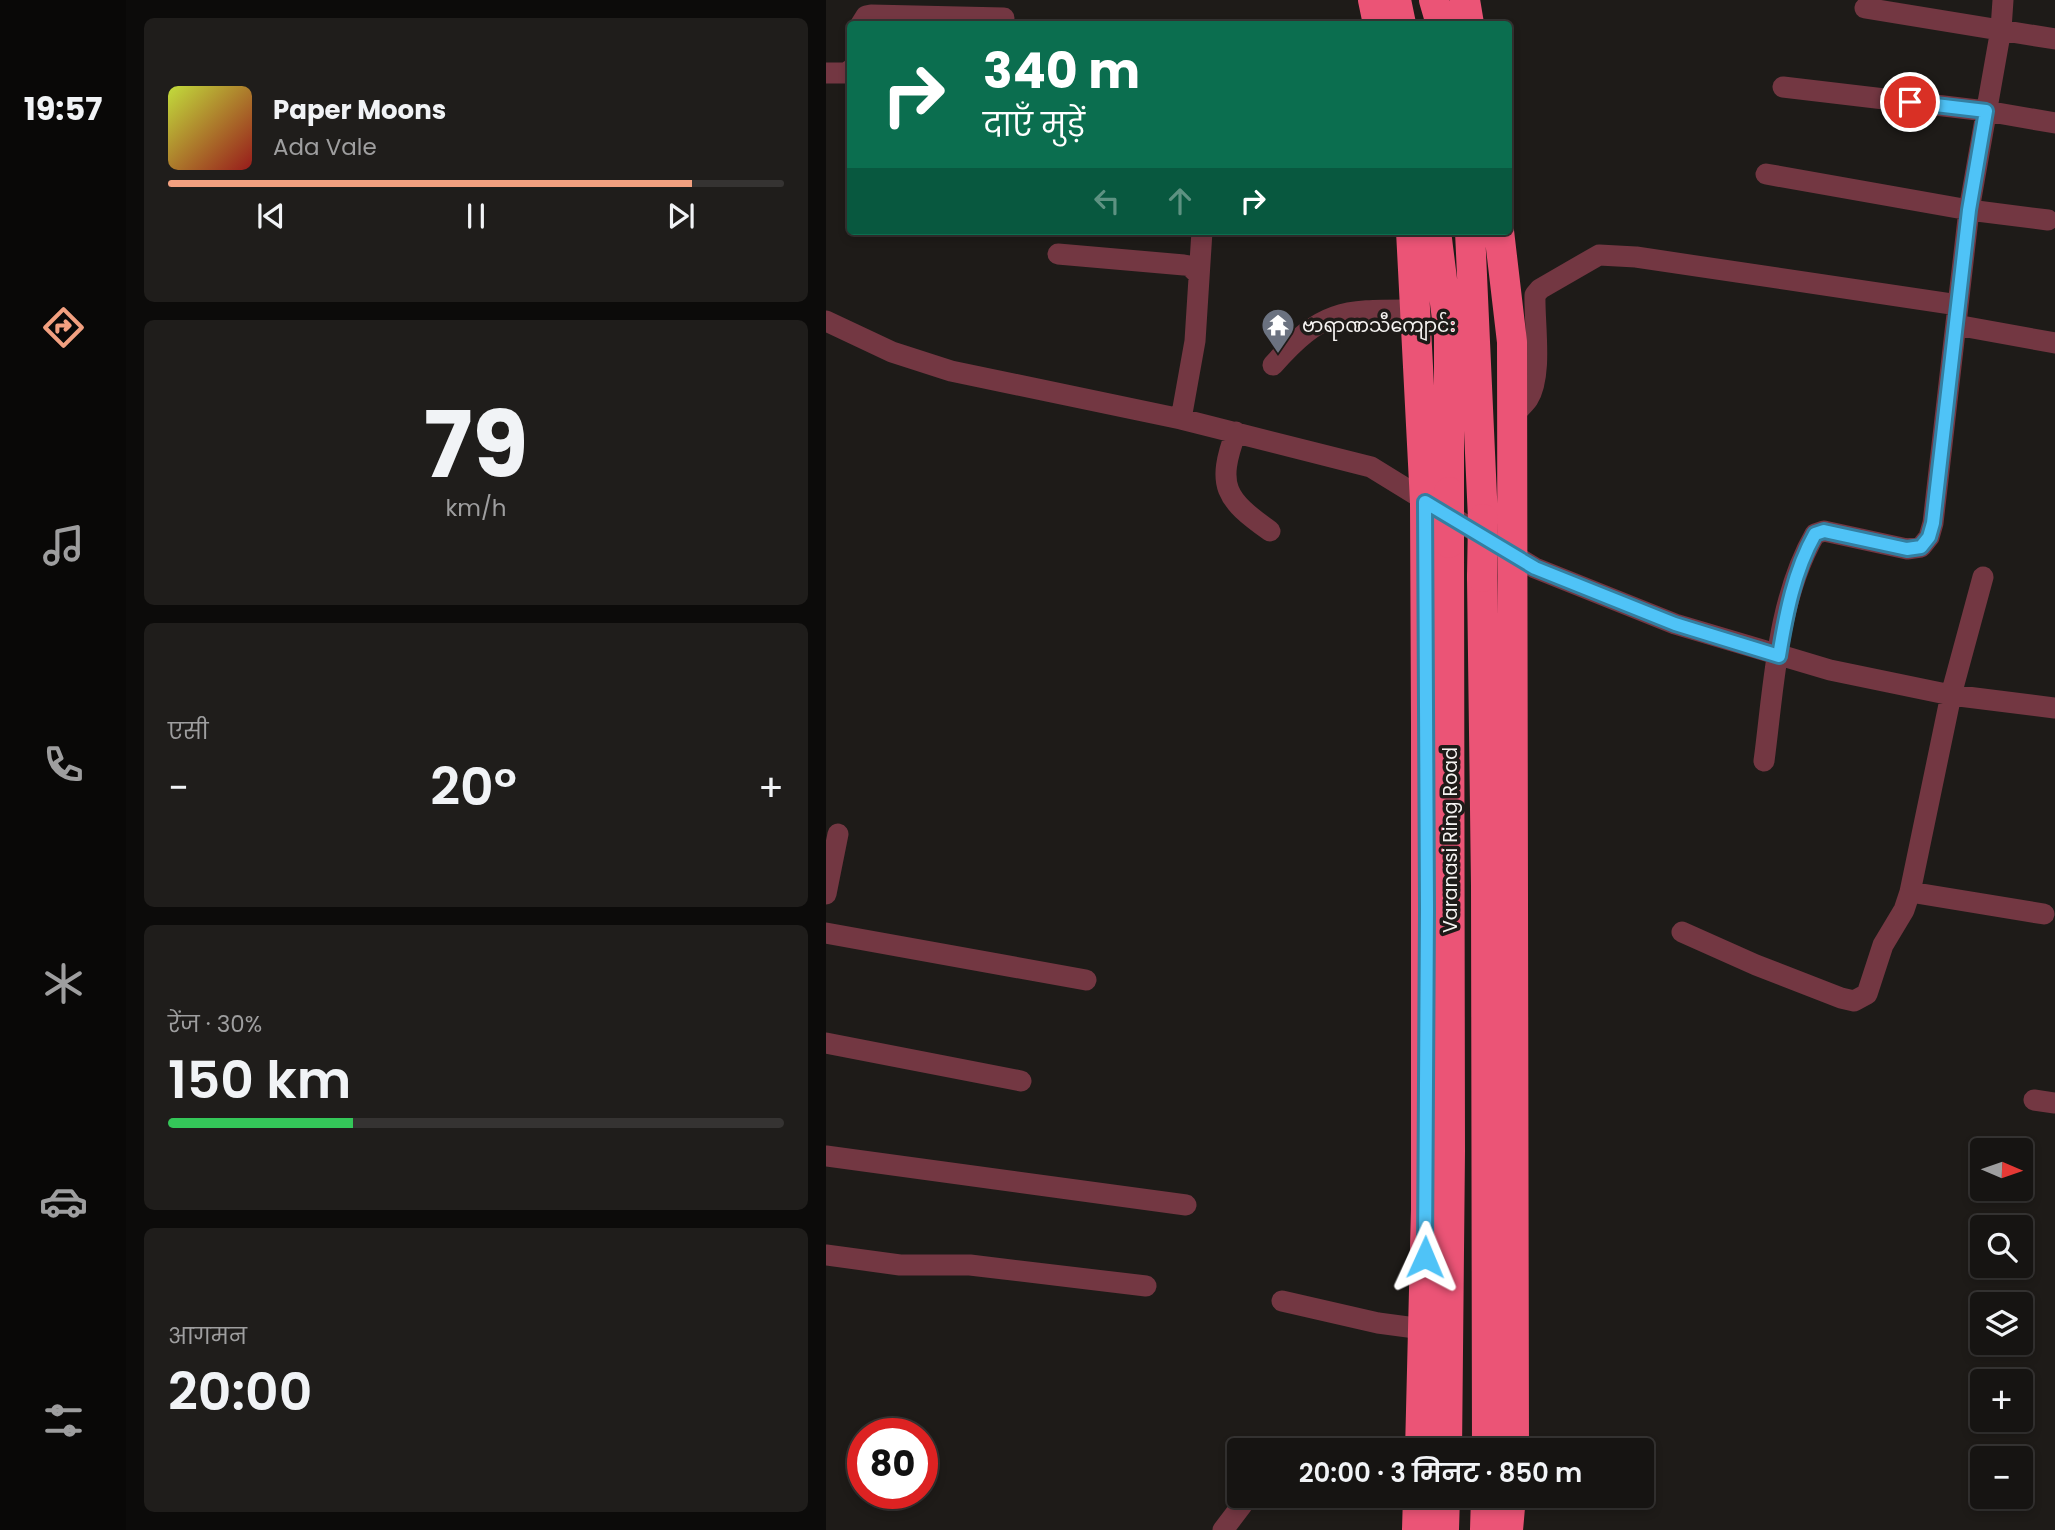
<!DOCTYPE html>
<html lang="hi">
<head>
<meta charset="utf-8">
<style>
	body { margin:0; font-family:Poppins,"Noto Sans Devanagari","Noto Sans Myanmar",sans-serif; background:#1f1d1b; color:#f1f3f6; height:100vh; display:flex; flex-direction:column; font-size:26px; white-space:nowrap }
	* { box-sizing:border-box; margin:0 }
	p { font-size:23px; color:#9e9e9f }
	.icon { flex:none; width:38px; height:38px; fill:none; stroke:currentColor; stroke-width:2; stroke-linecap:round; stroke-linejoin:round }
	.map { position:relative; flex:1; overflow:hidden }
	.side { display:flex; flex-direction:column; gap:18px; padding:18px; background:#0c0b0a; width:700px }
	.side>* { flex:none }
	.hud { position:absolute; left:21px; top:21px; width:665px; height:214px; border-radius:7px; box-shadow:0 4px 10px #0003,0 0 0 2px #353332; background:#0b6e4f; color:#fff; overflow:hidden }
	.needle { width:46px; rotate:92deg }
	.tools { position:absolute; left:1144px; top:1138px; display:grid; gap:14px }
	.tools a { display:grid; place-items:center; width:63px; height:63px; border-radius:7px; background:#161412; box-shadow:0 4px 10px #0003,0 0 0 2px #353332; font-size:35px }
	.speed { position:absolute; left:21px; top:1418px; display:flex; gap:14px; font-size:35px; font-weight:700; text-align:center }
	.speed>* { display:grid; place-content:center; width:91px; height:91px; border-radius:50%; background:#161412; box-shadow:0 4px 10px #0003,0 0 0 2px #353332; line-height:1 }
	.speed .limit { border:10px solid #d22; background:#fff; color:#111 }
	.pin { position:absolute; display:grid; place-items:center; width:60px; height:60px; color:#fff; margin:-30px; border:4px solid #fff; border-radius:50%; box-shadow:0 2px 7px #0007 }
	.me { position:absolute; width:77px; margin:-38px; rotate:1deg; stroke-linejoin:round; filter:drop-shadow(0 0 5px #0008) }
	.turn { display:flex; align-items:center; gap:24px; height:147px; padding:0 21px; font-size:32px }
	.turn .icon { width:91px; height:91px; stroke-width:2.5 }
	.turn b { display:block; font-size:49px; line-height:60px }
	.lanes { display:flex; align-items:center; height:66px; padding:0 21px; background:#0003; justify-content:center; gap:35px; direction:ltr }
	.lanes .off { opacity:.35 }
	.big { font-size:52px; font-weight:600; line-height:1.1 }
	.side .widget { flex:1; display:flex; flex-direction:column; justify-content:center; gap:10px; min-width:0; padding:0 24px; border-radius:10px; background:#1f1d1b }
	.side .dial { align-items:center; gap:0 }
	.dial b { font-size:91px; line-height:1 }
	.song { display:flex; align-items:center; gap:21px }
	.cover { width:84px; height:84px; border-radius:10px; background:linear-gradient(135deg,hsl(70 70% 55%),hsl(0 70% 35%)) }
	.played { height:7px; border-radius:4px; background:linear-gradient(90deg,#f2a080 85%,#353332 85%) }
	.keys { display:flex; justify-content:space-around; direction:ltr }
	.heat { display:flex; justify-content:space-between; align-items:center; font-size:38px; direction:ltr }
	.charge { height:10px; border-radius:5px; background:linear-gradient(90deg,#34c759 30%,#353332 0) }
	.trip { position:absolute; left:401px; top:1438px; width:427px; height:70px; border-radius:7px; background:#161412; box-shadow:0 4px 10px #0003,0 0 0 2px #353332; font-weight:600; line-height:70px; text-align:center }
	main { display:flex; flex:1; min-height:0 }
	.dock { display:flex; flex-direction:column; width:126px; justify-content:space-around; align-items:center; background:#090807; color:#9e9e9f }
	.dock .icon { width:49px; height:49px }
	.dock .on { color:#f2a080 }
	.dock b { font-size:32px; color:#f1f3f6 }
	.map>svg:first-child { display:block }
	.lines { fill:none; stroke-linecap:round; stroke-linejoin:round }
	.minor { stroke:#733742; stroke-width:21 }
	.highway { stroke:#eb5476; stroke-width:30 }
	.highway-bridge { stroke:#eb5476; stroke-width:30 }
	.route-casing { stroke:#337fa1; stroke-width:18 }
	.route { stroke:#4fc3f7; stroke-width:12 }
	.labels { text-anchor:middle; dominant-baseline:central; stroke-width:7; stroke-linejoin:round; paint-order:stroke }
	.poi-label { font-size:19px; fill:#f6f4f2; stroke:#1e1b18; text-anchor:start }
	.street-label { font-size:19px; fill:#f6f4f2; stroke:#1e1b18 }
</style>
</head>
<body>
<main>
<nav class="dock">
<b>19:57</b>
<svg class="icon on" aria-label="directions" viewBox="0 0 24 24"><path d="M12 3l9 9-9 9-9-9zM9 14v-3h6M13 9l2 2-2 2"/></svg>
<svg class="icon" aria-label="music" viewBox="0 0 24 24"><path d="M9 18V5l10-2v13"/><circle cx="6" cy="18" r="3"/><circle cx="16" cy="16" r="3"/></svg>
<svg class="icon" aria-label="phone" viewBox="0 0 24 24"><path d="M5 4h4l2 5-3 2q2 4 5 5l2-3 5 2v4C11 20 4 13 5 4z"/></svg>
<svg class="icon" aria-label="climate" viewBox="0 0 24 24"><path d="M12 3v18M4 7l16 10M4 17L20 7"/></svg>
<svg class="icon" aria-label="car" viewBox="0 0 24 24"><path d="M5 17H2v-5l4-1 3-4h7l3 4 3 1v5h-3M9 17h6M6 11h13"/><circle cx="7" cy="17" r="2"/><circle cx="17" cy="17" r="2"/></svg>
<svg class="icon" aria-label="filters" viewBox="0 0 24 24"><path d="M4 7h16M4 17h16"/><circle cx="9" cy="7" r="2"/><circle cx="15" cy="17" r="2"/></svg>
</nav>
<section class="side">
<div class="widget">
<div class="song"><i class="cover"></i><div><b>Paper Moons</b><p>Ada Vale</p></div></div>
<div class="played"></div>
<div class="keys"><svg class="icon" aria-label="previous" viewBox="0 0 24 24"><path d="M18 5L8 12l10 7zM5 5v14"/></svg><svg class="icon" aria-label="pause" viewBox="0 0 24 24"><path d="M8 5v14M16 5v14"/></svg><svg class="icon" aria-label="next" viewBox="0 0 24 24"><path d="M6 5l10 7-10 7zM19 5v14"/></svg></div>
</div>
<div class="widget dial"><b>79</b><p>km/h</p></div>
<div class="widget"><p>एसी</p>
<div class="heat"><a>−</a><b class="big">20°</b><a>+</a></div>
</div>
<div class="widget"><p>रेंज · 30%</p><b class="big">150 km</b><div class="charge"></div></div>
<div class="widget"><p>आगमन</p><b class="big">20:00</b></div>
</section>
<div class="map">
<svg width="1229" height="1530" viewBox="0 0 1229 1530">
	<rect width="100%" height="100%" fill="#1e1b18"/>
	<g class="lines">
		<path class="minor" d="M 1039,8 L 1229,39
			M 35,24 L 40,16 L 45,15 L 178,18
			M 0,73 L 21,73 L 24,70
			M 957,87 L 1160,111 L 1229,123
			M 940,174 L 1143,210 L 1222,220
			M 232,254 L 358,265 L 364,266 L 373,275
			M 0,321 L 66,352 L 125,371 L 355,419 L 545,467 L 709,568 L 849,624 L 1004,670 L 1125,695 L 1229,708
			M 1130,325 L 1229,343
			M 447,365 C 497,308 518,310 590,310
			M 687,416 C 691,410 698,405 702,399 C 717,375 708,323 709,295 L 714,289 L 773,255 L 810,257 L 1132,305
			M 355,419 L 369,341 L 376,231
			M 410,432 C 390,486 399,499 444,531
			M 938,761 C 948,686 951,600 989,534 L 998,531 L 1081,549 L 1095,547 L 1103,537 L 1107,523 L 1143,210 L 1175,29 L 1177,0
			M 1084,892 L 1218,914
			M 0,894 L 12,834
			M 856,932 L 930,965 L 1015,998 L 1028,1001 L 1041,994 L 1057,945 L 1078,910 L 1084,892 L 1125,695 L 1157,577
			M 0,933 L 260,980
			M 0,1043 L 195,1081
			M 1208,1100 L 1229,1103
			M 0,1156 L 360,1205
			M 0,1255 L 74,1265 L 144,1265 L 320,1286
			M 456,1301 L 552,1323 L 597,1329
			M 397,1530 L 416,1505"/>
		<path class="highway" d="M 547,0 L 552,24
			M 570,0 L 575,24
			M 608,0 L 615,24
			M 639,0 L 643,24
			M 585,231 L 599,502 L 600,724 L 600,1209 L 594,1451
			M 610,231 L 623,335 L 623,492
			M 644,231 L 657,519
			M 673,231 L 686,342 L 688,1451
			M 656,577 L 660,886 L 661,1451
			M 621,1451 L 624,1151 L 623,543
			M 591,1530 L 592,1496
			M 618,1530 L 619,1496
			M 659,1530 L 660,1496
			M 682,1530 L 685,1496"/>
		<path class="highway-bridge" d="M 623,492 L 623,543
			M 656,577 L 657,519"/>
	</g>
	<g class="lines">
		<defs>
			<path id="route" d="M 599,1257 L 601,909 L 599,502 L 709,568 L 849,624 L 953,656 C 960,614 968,571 989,534 L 998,531 L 1081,549 L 1095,547 L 1103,537 L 1107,523 L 1143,210 L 1160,111 L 1084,102"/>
		</defs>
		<use href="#route" class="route-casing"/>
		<use href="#route" class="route"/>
	</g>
	<defs>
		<symbol id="temple-pin" viewBox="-11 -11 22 30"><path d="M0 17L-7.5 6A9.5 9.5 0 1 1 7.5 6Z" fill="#6b7280" stroke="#1e1b18"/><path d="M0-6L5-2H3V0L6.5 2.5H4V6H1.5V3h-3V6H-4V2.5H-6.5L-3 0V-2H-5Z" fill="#fff"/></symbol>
	</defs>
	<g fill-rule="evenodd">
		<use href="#temple-pin" x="433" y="306" width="38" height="52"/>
	</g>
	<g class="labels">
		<g class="poi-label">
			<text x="476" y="325">ဗာရာဏသီကျောင်း</text>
		</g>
		<g class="street-label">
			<text transform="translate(624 840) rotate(-90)">Varanasi Ring Road</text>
		</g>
	</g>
</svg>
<div class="tools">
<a><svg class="needle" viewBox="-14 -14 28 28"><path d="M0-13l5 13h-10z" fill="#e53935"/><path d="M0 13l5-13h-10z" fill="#9e9e9f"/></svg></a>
<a><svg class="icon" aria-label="search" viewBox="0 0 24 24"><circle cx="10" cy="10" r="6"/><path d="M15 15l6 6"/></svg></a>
<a><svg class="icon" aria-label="layers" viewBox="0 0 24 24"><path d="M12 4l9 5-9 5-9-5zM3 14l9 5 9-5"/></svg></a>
<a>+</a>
<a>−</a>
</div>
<div class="speed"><div class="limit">80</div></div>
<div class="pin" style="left:1084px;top:102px;background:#d93025"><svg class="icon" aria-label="arrive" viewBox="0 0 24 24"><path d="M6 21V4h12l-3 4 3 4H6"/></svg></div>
<svg class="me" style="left:599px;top:1257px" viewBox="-20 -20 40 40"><path d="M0-17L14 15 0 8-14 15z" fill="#4fc3f7" stroke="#fff" stroke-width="4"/></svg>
<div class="trip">20:00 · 3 मिनट · 850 m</div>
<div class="hud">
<div class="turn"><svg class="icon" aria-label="right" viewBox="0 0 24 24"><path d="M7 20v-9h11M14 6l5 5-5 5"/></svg><div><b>340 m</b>दाएँ मुड़ें</div></div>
<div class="lanes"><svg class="icon off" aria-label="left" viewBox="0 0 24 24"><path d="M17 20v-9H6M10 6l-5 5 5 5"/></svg><svg class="icon off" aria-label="ahead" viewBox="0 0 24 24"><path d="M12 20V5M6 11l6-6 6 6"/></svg><svg class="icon" aria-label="right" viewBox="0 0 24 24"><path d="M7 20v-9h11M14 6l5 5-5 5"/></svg></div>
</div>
</div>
</main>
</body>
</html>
